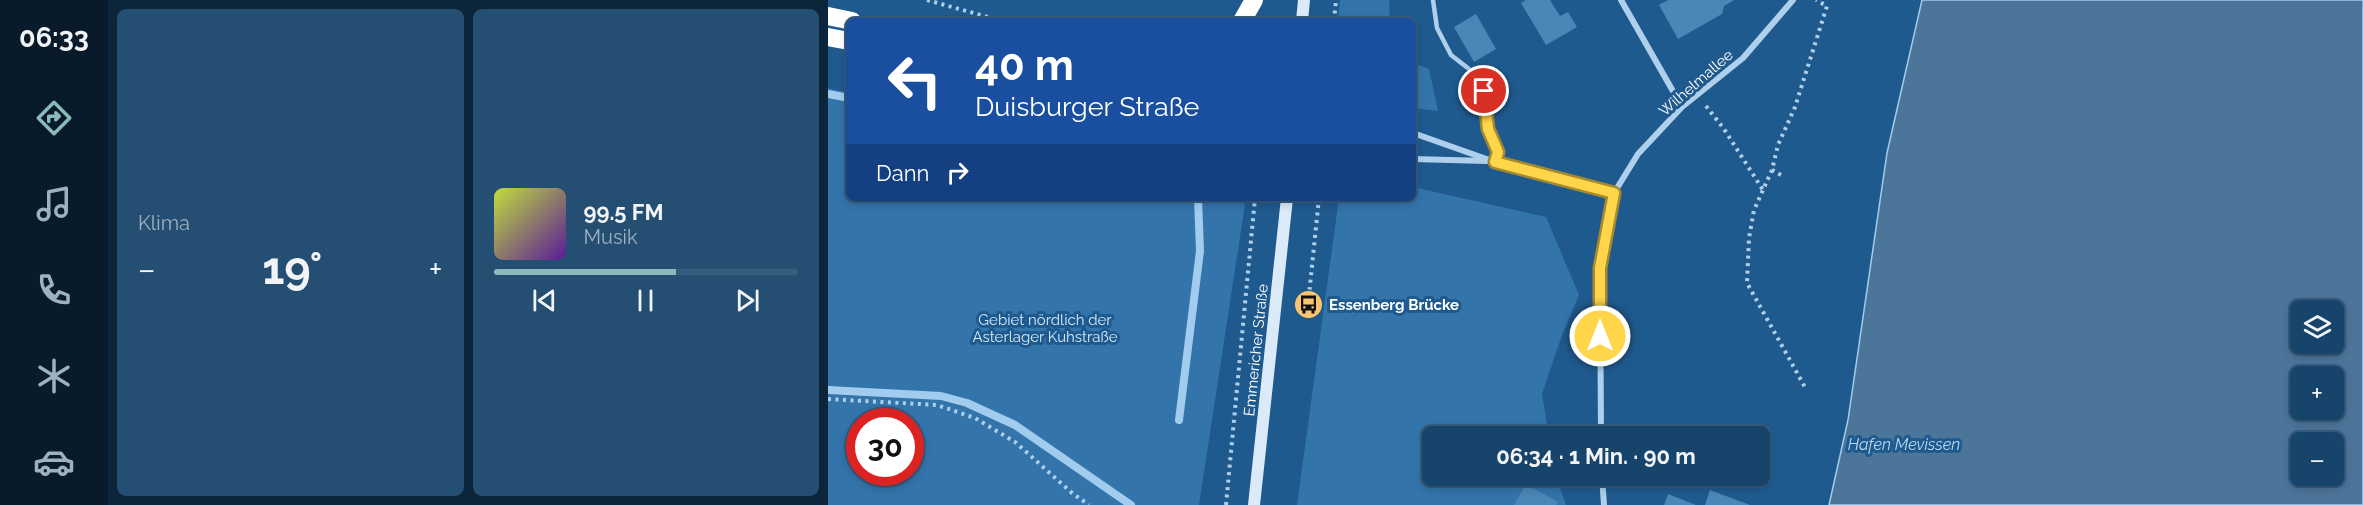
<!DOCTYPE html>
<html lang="de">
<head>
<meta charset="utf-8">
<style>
	body { margin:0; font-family:Raleway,sans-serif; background:#244e72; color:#f1f3f6; height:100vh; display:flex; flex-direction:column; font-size:22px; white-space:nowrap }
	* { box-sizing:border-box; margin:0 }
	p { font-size:20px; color:#9eb0c1 }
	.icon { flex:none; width:33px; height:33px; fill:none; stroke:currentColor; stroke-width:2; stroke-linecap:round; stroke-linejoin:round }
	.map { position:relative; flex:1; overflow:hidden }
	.details { display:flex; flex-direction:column; gap:9px; padding:9px; background:#0d253a; width:720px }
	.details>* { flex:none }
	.banner { position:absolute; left:18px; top:18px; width:570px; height:183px; border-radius:9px; box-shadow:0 3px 9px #0003,0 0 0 2px #365c7e; background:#1a4fa0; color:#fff; overflow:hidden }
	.buttons { position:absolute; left:1462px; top:300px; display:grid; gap:12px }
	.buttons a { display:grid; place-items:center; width:54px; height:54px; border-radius:9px; background:#17446a; box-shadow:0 3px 9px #0003,0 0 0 2px #365c7e; font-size:30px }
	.speed { position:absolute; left:18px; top:408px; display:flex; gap:12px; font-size:30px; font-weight:700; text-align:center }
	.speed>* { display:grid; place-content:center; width:78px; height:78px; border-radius:50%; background:#17446a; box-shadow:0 3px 9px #0003,0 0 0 2px #365c7e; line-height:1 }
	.speed .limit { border:9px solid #d22; background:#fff; color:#111 }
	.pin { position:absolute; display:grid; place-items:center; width:51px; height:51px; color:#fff; margin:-26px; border:3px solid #fff; border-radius:50%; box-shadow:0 2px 6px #0007 }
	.me { position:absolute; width:66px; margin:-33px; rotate:0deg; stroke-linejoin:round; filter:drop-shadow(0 0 4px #0008) }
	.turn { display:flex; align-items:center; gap:21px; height:126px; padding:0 30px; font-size:27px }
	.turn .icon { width:78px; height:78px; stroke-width:2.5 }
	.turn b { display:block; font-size:42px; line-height:51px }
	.then { display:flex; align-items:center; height:57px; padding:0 30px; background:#0003; gap:12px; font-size:22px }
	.big { font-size:45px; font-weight:700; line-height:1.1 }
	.details .tile { flex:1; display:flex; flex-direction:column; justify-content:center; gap:9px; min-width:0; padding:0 21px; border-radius:9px; background:#244e72 }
	.song { display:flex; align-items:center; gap:18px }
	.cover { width:72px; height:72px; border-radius:9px; background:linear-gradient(135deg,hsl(70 70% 55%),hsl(270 70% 35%)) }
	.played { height:6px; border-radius:3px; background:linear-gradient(90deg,#8bbbb9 60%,#365c7e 60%) }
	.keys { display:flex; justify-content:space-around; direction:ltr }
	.heat { display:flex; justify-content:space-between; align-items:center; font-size:33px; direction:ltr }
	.details .tiles { flex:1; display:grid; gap:9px; grid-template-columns:repeat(2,1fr) }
	.trip { position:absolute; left:594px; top:426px; width:348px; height:60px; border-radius:9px; background:#17446a; box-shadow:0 3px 9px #0003,0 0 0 2px #365c7e; font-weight:700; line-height:60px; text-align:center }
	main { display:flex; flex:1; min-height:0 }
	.dock { display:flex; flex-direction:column; width:108px; justify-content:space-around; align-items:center; background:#091b2a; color:#9eb0c1 }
	.dock .icon { width:42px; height:42px }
	.dock .active { color:#8bbbb9 }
	.dock b { font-size:27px; color:#f1f3f6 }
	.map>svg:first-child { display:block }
	.green { fill:#3374ab; fill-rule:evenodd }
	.water { fill:#4c759a; stroke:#a1ccee; stroke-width:1.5; fill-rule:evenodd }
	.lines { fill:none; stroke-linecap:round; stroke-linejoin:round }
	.stream { stroke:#a1ccee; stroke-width:8 }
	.building { fill:#4c86b7 }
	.path { stroke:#aed0ec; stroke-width:4; stroke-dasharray:3 4.5; stroke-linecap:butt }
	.lane { stroke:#aed0ec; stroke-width:4.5 }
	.street { stroke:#aed0ec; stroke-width:6 }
	.secondary { stroke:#daeaf9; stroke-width:12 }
	.highway { stroke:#fff; stroke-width:18 }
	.route-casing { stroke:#a68a30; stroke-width:15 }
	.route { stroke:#ffd54a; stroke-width:10 }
	.labels { text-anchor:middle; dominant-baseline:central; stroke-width:6; stroke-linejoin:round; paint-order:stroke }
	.street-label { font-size:15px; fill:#fff; stroke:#1f5a8e }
	.poi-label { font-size:15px; font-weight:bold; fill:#fff; stroke:#1f5a8e; text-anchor:start }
	.park-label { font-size:15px; fill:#d3e8f9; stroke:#1f5a8e }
	.water-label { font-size:16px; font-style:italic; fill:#bad9f3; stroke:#1f5a8e }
</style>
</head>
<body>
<main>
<nav class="dock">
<b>06:33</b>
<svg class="icon active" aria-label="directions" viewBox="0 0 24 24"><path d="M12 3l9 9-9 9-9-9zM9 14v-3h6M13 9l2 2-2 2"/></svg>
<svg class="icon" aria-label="music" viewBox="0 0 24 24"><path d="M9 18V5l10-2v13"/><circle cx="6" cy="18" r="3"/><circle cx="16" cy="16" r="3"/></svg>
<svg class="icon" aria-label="phone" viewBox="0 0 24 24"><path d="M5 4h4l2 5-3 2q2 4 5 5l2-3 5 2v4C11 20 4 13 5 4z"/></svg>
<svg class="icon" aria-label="climate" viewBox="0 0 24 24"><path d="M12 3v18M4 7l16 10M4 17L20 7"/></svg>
<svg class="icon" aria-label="car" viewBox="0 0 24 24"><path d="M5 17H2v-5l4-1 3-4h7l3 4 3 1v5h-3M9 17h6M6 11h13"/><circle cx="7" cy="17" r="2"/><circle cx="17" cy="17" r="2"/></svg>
</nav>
<section class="details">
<div class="tiles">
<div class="tile"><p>Klima</p>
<div class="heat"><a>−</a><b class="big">19°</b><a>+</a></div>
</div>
<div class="tile">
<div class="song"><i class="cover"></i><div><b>99.5 FM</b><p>Musik</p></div></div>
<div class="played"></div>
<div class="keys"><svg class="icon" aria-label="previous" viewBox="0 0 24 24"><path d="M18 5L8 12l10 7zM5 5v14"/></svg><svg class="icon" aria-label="pause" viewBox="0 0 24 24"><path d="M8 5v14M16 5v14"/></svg><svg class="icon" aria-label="next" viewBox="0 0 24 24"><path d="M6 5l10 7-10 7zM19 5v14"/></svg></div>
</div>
</div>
</section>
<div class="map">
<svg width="1535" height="505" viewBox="0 0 1535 505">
	<rect width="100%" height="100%" fill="#1f5a8e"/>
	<path class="green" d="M 512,0 L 561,0 L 562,21 L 510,21 Z
		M 585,63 L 601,69 L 610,111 L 585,108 Z
		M 0,88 L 21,93 L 21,198 L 413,198 L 417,204 L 371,505 L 0,505 ZM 32,422 L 82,422 L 82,472 L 32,472 Z
		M 585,187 L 718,217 L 751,295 L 734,335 L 714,394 L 721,436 L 604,436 L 604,476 L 728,476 L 738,505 L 469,505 L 511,198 L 585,198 Z"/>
	<path class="water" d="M 1094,0 L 1535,0 L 1535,505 L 1001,505 L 1020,420 L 1059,153 ZM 1473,310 L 1506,310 L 1506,344 L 1473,344 ZM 1473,376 L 1506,376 L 1506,410 L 1473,410 ZM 1473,442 L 1506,442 L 1506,476 L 1473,476 Z"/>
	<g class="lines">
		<path class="stream" d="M 0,94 L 21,98
			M 0,390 L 113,396 L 139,403 L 187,425 L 303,505
			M 351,420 L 372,251 L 370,198"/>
	</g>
	<path class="building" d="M 698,0 L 722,0 L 732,16 L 740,12 L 749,27 L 718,45 L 693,3 Z
		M 840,0 L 906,0 L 896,6 L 894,14 L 850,39 L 831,5 Z
		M 648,14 L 668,49 L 646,62 L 626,27 Z
		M 698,484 L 730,502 L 728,505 L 686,505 Z
		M 882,490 L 922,505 L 877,505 Z
		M 840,494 L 868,505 L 836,505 Z"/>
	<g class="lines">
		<path class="path" d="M 99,0 L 174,21
			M 506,21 L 508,0
			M 878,106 L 896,129 L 935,190
			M 944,170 L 926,210 L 921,238 L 919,283 L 978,389
			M 953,175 L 944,170 L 950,145 L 967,107 L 999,6 L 988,0
			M 480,305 L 491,198
			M 0,399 L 109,405 L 147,418 L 187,442 L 244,493 L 261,505
			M 398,505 L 427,198"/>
		<path class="lane" d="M 605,0 L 609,28 L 623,55 L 654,79 L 660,129 L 670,152 L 667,162"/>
		<path class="street" d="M 793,0 L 854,107
			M 585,133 L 667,162 L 786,193
			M 585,159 L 659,161
			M 773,436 L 772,268 L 786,193 L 810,154 L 854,107 L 915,58 L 965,0
			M 774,476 L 776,505"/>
		<path class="secondary" d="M 474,21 L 476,0
			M 426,505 L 459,198"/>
		<path class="highway" d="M 0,16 L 24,21
			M 414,21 L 426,0
			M 0,37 L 21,41"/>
	</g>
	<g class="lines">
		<defs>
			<path id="route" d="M 656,91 L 660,129 L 670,152 L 667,162 L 786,193 L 772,268 L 772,336"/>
		</defs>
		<use href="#route" class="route-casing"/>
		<use href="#route" class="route"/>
	</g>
	<defs>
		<symbol id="bus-disc" viewBox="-11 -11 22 22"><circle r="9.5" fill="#fac56e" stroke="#1f5a8e"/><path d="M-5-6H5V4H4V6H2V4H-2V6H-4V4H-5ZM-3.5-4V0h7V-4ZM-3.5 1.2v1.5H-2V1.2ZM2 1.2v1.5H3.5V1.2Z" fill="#111"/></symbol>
	</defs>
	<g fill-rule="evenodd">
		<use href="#bus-disc" x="464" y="288" width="33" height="33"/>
	</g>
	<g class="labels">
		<g class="street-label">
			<text transform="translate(868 83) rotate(-41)">Wilhelmallee</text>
			<text transform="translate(428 350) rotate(-84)">Emmericher Straße</text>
		</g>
		<g class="poi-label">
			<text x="501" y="305">Essenberg Brücke</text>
		</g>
		<g class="park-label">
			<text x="217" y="320">Gebiet nördlich der<tspan x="217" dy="17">Asterlager Kuhstraße</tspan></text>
		</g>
		<g class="water-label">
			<text x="1076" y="444">Hafen Mevissen</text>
		</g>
	</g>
</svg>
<div class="buttons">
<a><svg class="icon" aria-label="layers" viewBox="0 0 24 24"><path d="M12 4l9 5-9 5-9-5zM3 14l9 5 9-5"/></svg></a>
<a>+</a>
<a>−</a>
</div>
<div class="speed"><div class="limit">30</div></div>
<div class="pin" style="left:656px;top:91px;background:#d93025"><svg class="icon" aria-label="arrive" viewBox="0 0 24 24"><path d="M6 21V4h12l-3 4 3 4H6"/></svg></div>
<svg class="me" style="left:772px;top:336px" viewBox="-20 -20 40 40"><circle r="17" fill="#ffd54a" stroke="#fff" stroke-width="3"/><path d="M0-11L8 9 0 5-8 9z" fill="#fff"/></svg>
<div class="trip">06:34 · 1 Min. · 90 m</div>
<div class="banner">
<div class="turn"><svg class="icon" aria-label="left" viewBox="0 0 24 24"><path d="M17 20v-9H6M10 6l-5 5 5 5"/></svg><div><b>40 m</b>Duisburger Straße</div></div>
<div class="then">Dann<svg class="icon" aria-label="right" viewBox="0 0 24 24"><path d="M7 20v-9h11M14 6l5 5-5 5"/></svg></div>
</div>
</div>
</main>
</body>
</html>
